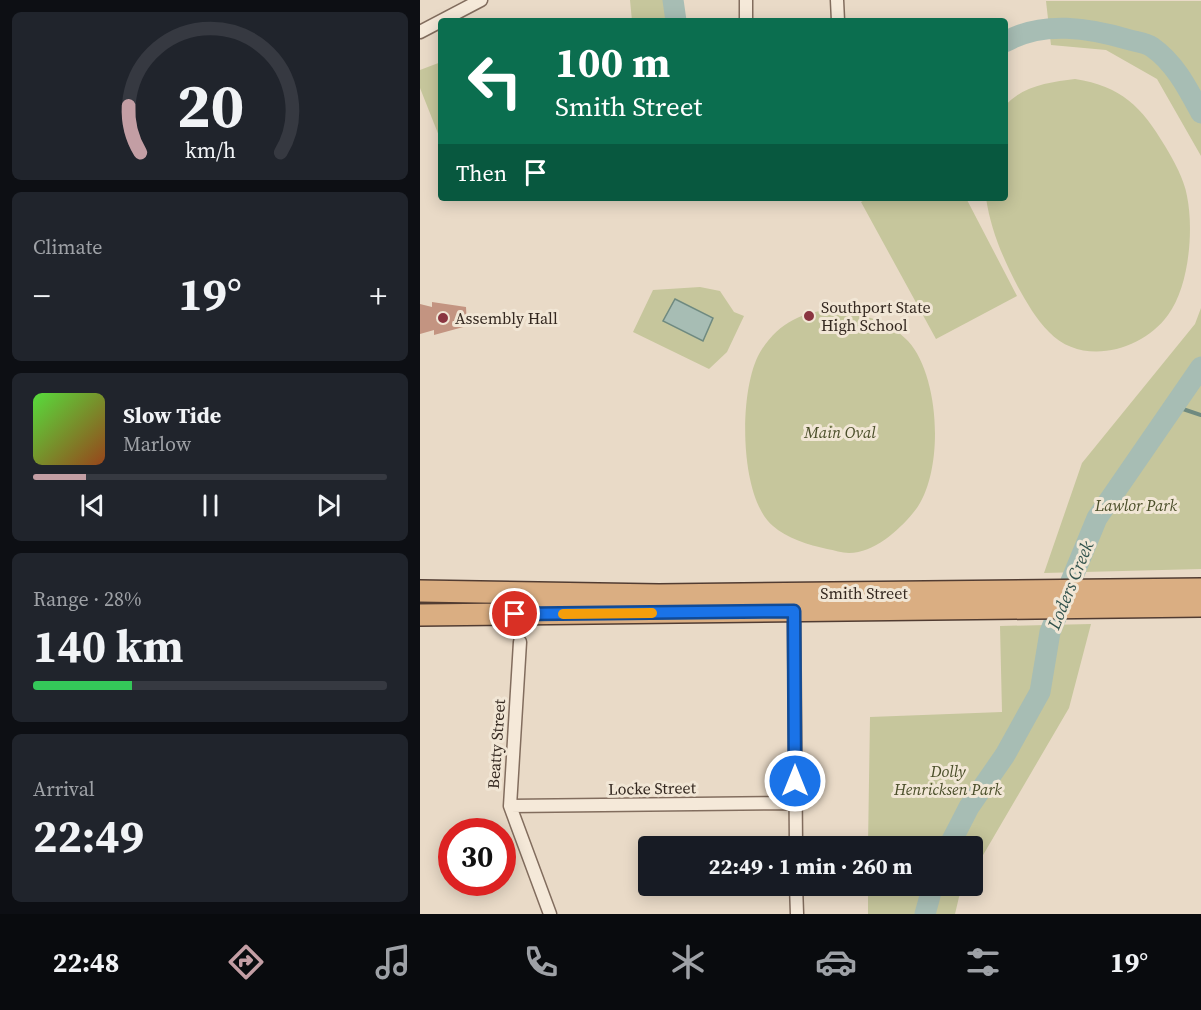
<!DOCTYPE html>
<html lang="en">
<head>
<meta charset="utf-8">
<style>
	body { margin:0; font-family:"Source Serif 4",serif; background:#20242c; color:#f1f3f6; height:100vh; display:flex; flex-direction:column; font-size:22px; white-space:nowrap }
	* { box-sizing:border-box; margin:0 }
	p { font-size:20px; color:#9ea1a6 }
	.icon { flex:none; width:33px; height:33px; fill:none; stroke:currentColor; stroke-width:2; stroke-linecap:round; stroke-linejoin:round }
	.map { position:relative; flex:1; overflow:hidden }
	.sheet { display:flex; flex-direction:column; gap:12px; padding:12px; background:#0d0f14; width:420px }
	.sheet>* { flex:none }
	.banner { position:absolute; left:18px; top:18px; width:570px; height:183px; border-radius:6px; box-shadow:0 3px 15px #0003; background:#0b6e4f; color:#fff; overflow:hidden }
	.speed { position:absolute; left:18px; top:818px; display:flex; gap:12px; font-size:30px; font-weight:700; text-align:center }
	.speed>* { display:grid; place-content:center; width:78px; height:78px; border-radius:50%; background:#171b24; box-shadow:0 3px 15px #0003; line-height:1 }
	.speed .limit { border:9px solid #d22; background:#fff; color:#111 }
	.pin { position:absolute; display:grid; place-items:center; width:51px; height:51px; color:#fff; margin:-26px; border:3px solid #fff; border-radius:50%; box-shadow:0 2px 6px #0007 }
	.me { position:absolute; width:66px; margin:-33px; rotate:0deg; stroke-linejoin:round; filter:drop-shadow(0 0 4px #0008) }
	.turn { display:flex; align-items:center; gap:21px; height:126px; padding:0 18px; font-size:27px }
	.turn .icon { width:78px; height:78px; stroke-width:2.5 }
	.turn b { display:block; font-size:42px; line-height:51px }
	.then { display:flex; align-items:center; height:57px; padding:0 18px; background:#0003; gap:12px; font-size:22px }
	.big { font-size:45px; font-weight:700; line-height:1.1 }
	.sheet .tile { flex:1; display:flex; flex-direction:column; justify-content:center; gap:9px; min-width:0; padding:0 21px; border-radius:9px; background:#20242c }
	.sheet .dial { align-items:center; gap:0 }
	.dial svg { height:156px; overflow:visible; fill:none; stroke:#363941; stroke-width:7; stroke-linecap:round; text-anchor:middle }
	.dial text { fill:#f1f3f6; stroke:none }
	.song { display:flex; align-items:center; gap:18px }
	.cover { width:72px; height:72px; border-radius:9px; background:linear-gradient(135deg,hsl(110 70% 55%),hsl(20 70% 35%)) }
	.played { height:6px; border-radius:3px; background:linear-gradient(90deg,#c39ea4 15%,#363941 15%) }
	.keys { display:flex; justify-content:space-around; direction:ltr }
	.heat { display:flex; justify-content:space-between; align-items:center; font-size:33px; direction:ltr }
	.charge { height:9px; border-radius:4px; background:linear-gradient(90deg,#34c759 28%,#363941 0) }
	.trip { position:absolute; left:218px; top:836px; width:345px; height:60px; border-radius:6px; background:#171b24; box-shadow:0 3px 15px #0003; font-weight:700; line-height:60px; text-align:center }
	.menu { display:flex; height:96px; justify-content:space-around; align-items:center; background:#090b0e; color:#9ea1a6 }
	.menu .icon { width:42px; height:42px }
	.menu .on { color:#c39ea4 }
	.menu b { font-size:27px; color:#f1f3f6 }
	main { display:flex; flex:1; min-height:0 }
	.map>svg:first-child { display:block }
	.green { fill:#c6c69c }
	.water { fill:#a7bdb4; stroke:#6f8a80; stroke-width:1.5 }
	.lines { fill:none; stroke-linecap:round; stroke-linejoin:round }
	.stream { stroke:#6f8a80; stroke-width:4 }
	.river { stroke:#a7bdb4; stroke-width:21 }
	.building { fill:#c39481 }
	.minor-casing { stroke:#826d5e; stroke-width:15 }
	.trunk-casing { stroke:#513c32; stroke-width:24 }
	.minor { stroke:#f5e9d9; stroke-width:12 }
	.trunk { stroke:#daae82; stroke-width:21 }
	.route-casing { stroke:#114b97; stroke-width:15 }
	.route { stroke:#1a73e8; stroke-width:10 }
	.slow { stroke:#f59e0b; stroke-width:10 }
	.poi-dot { fill:#8a3540; stroke:#f1e6d5; stroke-width:2 }
	.labels { text-anchor:middle; dominant-baseline:central; stroke-width:6; stroke-linejoin:round; paint-order:stroke }
	.poi-label { font-size:16px; fill:#342820; stroke:#f1e6d5; text-anchor:start }
	.park-label { font-size:16px; font-style:italic; fill:#4a4e29; stroke:#f1e6d5 }
	.street-label { font-size:16px; fill:#342820; stroke:#f1e6d5 }
	.water-label { font-size:18px; font-style:italic; fill:#31524c; stroke:#f1e6d5 }
</style>
</head>
<body>
<main>
<section class="sheet">
<div class="tile dial"><svg viewBox="0 0 100 80">
<path d="M14 69A42 42 0 1 1 86 69"/>
<path d="M14 69A42 42 0 0 1 8 45" stroke="#c39ea4"/>
<text x="50" y="56" font-size="32" font-weight="700">20</text>
<text x="50" y="72" font-size="11">km/h</text>
</svg></div>
<div class="tile"><p>Climate</p>
<div class="heat"><a>−</a><b class="big">19°</b><a>+</a></div>
</div>
<div class="tile">
<div class="song"><i class="cover"></i><div><b>Slow Tide</b><p>Marlow</p></div></div>
<div class="played"></div>
<div class="keys"><svg class="icon" aria-label="previous" viewBox="0 0 24 24"><path d="M18 5L8 12l10 7zM5 5v14"/></svg><svg class="icon" aria-label="pause" viewBox="0 0 24 24"><path d="M8 5v14M16 5v14"/></svg><svg class="icon" aria-label="next" viewBox="0 0 24 24"><path d="M6 5l10 7-10 7zM19 5v14"/></svg></div>
</div>
<div class="tile"><p>Range · 28%</p><b class="big">140 km</b><div class="charge"></div></div>
<div class="tile"><p>Arrival</p><b class="big">22:49</b></div>
</section>
<div class="map">
<svg width="781" height="914" viewBox="0 0 781 914">
	<rect width="100%" height="100%" fill="#e9dac7"/>
	<path class="green" d="M 210,0 L 244,0 L 246,21 L 212,21 Z
		M 626,1 L 781,1 L 781,156 L 737,79 L 686,50 L 631,45 Z
		M 21,62 L 21,141 L 0,88 L 0,70 Z
		M 655,79 C 701,86 722,107 745,146 C 754,161 764,179 767,196 C 774,230 769,287 748,315 C 722,351 662,367 629,332 C 616,319 607,303 598,287 C 583,258 571,231 566,198 L 585,198 L 585,106 C 602,86 630,82 655,79 Z
		M 448,198 L 546,198 L 597,296 L 516,339 L 441,202 Z
		M 280,287 L 300,291 L 314,312 L 324,316 L 307,352 L 289,369 L 213,332 L 233,290 Z
		M 781,308 L 781,569 L 624,573 L 662,463 L 775,324 Z
		M 414,309 C 440,313 469,321 488,341 C 521,377 525,476 493,513 C 478,531 454,553 429,553 C 422,553 414,550 407,549 C 389,545 366,538 353,526 C 318,497 318,384 342,349 C 360,322 383,312 414,309 Z
		M 671,624 L 649,708 L 552,874 L 552,846 L 448,846 L 450,717 L 582,712 L 580,626 Z
		M 448,885 L 546,885 L 539,897 L 535,914 L 448,914 Z"/>
	<path class="water" d="M 255,299 L 293,318 L 283,341 L 243,321 Z"/>
	<g class="lines">
		<path class="stream" d="M 754,406 L 781,415"/>
		<path class="river" d="M 253,0 L 256,21
			M 585,42 C 623,20 670,28 710,40 C 717,42 726,43 732,47 C 755,63 768,89 781,113
			M 529,846 L 549,807 L 585,755 L 620,692 L 630,632 L 677,518 L 781,367
			M 505,914 L 513,885"/>
	</g>
	<path class="building" d="M 12,302 L 46,307 L 47,326 L 14,335 L 14,330 L 0,334 L 0,304 L 12,307 Z"/>
	<g class="lines">
		<defs>
			<path id="minor" d="M 326,0 L 326,21
				M 417,0 L 418,21
				M 0,32 L 61,0
				M 374,611 L 376,846
				M 100,642 L 90,806 L 130,914
				M 90,806 L 375,803
				M 376,885 L 377,914"/>
			<path id="trunk" d="M 0,591 L 239,595 L 781,589
				M 0,615 L 781,606"/>
		</defs>
		<use href="#minor" class="minor-casing"/>
		<use href="#trunk" class="trunk-casing"/>
		<use href="#minor" class="minor"/>
		<use href="#trunk" class="trunk"/>
	</g>
	<g class="lines">
		<defs>
			<path id="route" d="M 95,614 L 374,611 L 375,781"/>
		</defs>
		<use href="#route" class="route-casing"/>
		<use href="#route" class="route"/>
		<path class="slow" d="M 143,614 L 232,613"/>
	</g>
	<g class="poi-dot">
		<circle cx="389" cy="316" r="6"/>
		<circle cx="23" cy="318" r="6"/>
	</g>
	<g class="labels">
		<g class="poi-label">
			<text x="401" y="307">Southport State<tspan x="401" dy="18">High School</tspan></text>
			<text x="35" y="318">Assembly Hall</text>
		</g>
		<g class="park-label">
			<text x="420" y="432">Main Oval</text>
			<text x="716" y="505">Lawlor Park</text>
			<text x="528" y="771">Dolly<tspan x="528" dy="18">Henricksen Park</tspan></text>
		</g>
		<g class="street-label">
			<text x="444" y="593">Smith Street</text>
			<text transform="translate(76 744) rotate(-86)">Beatty Street</text>
			<text transform="translate(232 788) rotate(-1)">Locke Street</text>
		</g>
		<g class="water-label">
			<text transform="translate(650 585) rotate(-68)">Loders Creek</text>
		</g>
	</g>
</svg>
<div class="speed"><div class="limit">30</div></div>
<div class="pin" style="left:95px;top:614px;background:#d93025"><svg class="icon" aria-label="arrive" viewBox="0 0 24 24"><path d="M6 21V4h12l-3 4 3 4H6"/></svg></div>
<svg class="me" style="left:375px;top:781px" viewBox="-20 -20 40 40"><circle r="17" fill="#1a73e8" stroke="#fff" stroke-width="3"/><path d="M0-11L8 9 0 5-8 9z" fill="#fff"/></svg>
<div class="trip">22:49 · 1 min · 260 m</div>
<div class="banner">
<div class="turn"><svg class="icon" aria-label="left" viewBox="0 0 24 24"><path d="M17 20v-9H6M10 6l-5 5 5 5"/></svg><div><b>100 m</b>Smith Street</div></div>
<div class="then">Then<svg class="icon" aria-label="arrive" viewBox="0 0 24 24"><path d="M6 21V4h12l-3 4 3 4H6"/></svg></div>
</div>
</div>
</main>
<nav class="menu">
<b>22:48</b>
<svg class="icon on" aria-label="directions" viewBox="0 0 24 24"><path d="M12 3l9 9-9 9-9-9zM9 14v-3h6M13 9l2 2-2 2"/></svg>
<svg class="icon" aria-label="music" viewBox="0 0 24 24"><path d="M9 18V5l10-2v13"/><circle cx="6" cy="18" r="3"/><circle cx="16" cy="16" r="3"/></svg>
<svg class="icon" aria-label="phone" viewBox="0 0 24 24"><path d="M5 4h4l2 5-3 2q2 4 5 5l2-3 5 2v4C11 20 4 13 5 4z"/></svg>
<svg class="icon" aria-label="climate" viewBox="0 0 24 24"><path d="M12 3v18M4 7l16 10M4 17L20 7"/></svg>
<svg class="icon" aria-label="car" viewBox="0 0 24 24"><path d="M5 17H2v-5l4-1 3-4h7l3 4 3 1v5h-3M9 17h6M6 11h13"/><circle cx="7" cy="17" r="2"/><circle cx="17" cy="17" r="2"/></svg>
<svg class="icon" aria-label="filters" viewBox="0 0 24 24"><path d="M4 7h16M4 17h16"/><circle cx="9" cy="7" r="2"/><circle cx="15" cy="17" r="2"/></svg>
<b>19°</b>
</nav>
</body>
</html>
